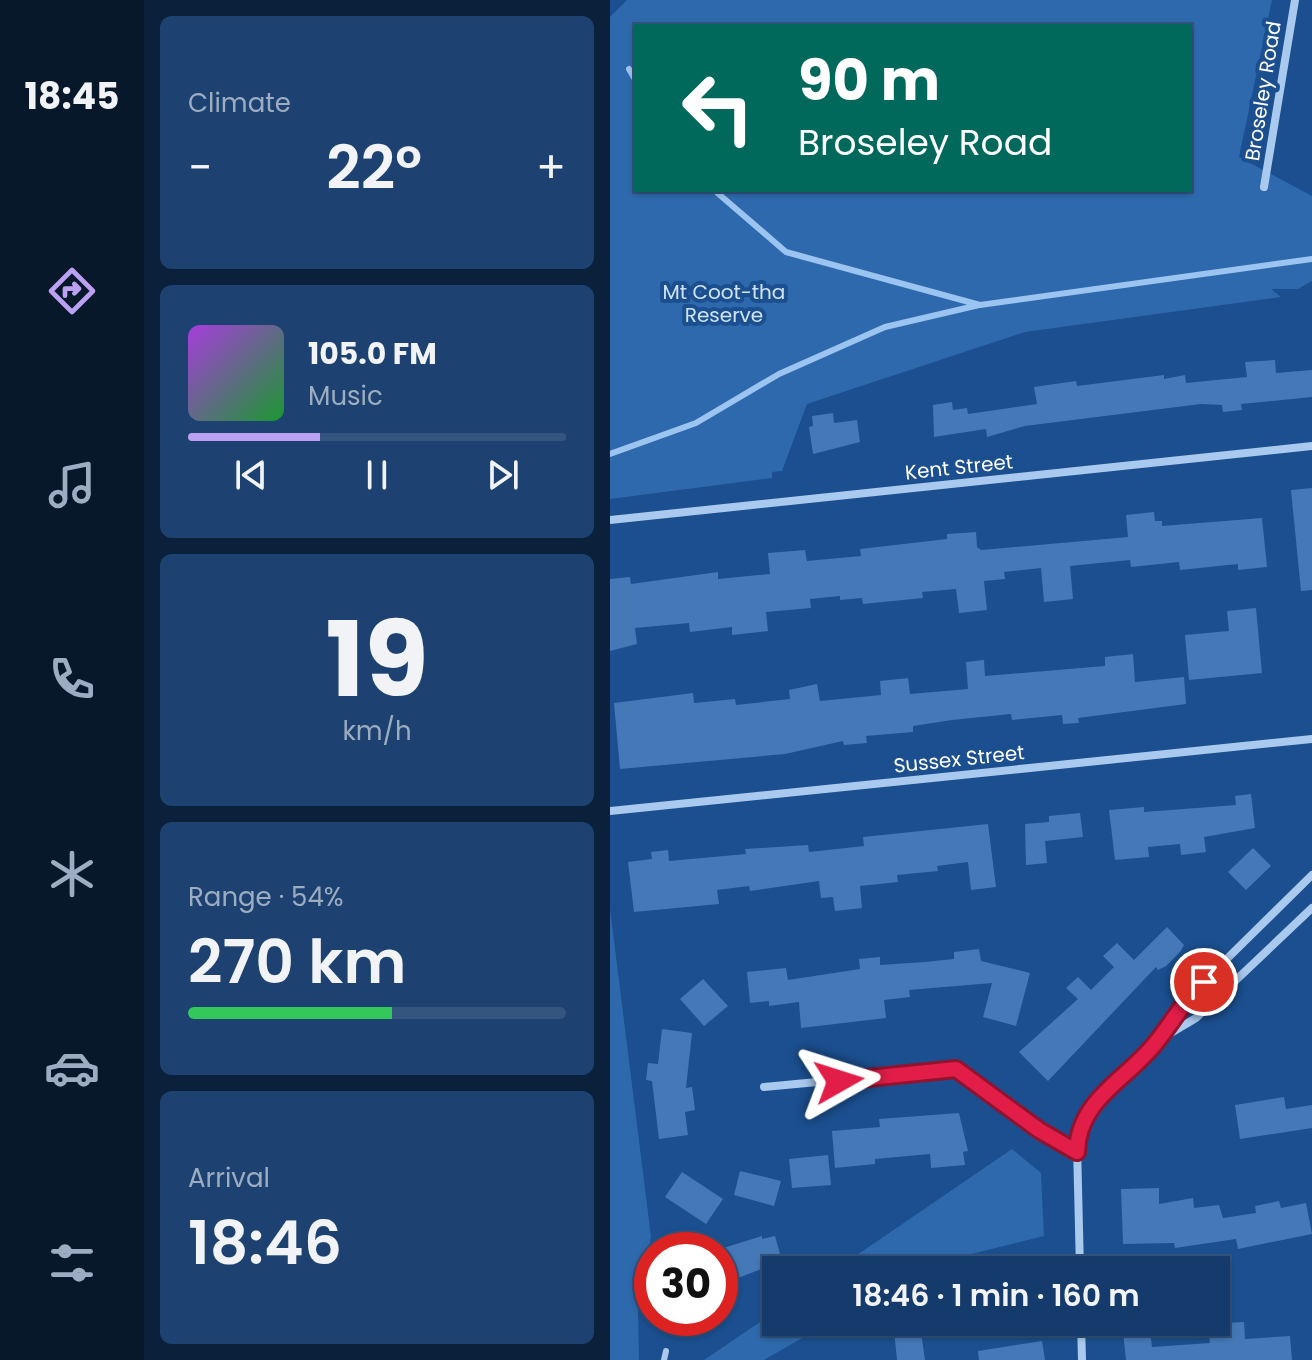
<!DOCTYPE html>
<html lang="en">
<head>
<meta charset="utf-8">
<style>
	body { margin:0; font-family:Poppins,sans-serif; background:#1d4271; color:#f1f3f6; height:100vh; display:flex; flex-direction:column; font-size:30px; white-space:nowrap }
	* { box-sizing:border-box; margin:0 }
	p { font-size:26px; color:#9dadc1 }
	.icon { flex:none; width:44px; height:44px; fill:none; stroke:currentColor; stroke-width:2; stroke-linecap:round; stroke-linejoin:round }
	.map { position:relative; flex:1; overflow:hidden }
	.details { display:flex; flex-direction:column; gap:16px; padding:16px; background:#0b203b; width:466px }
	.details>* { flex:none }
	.banner { position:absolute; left:24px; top:24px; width:558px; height:168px; border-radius:0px; box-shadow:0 2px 6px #0004,0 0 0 2px #33557e; background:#00695c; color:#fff; overflow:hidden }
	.speed { position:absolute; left:24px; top:1232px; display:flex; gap:16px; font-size:40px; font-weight:700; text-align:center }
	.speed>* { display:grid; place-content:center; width:104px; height:104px; border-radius:50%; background:#143b6b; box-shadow:0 2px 6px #0004,0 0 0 2px #33557e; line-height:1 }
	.speed .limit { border:12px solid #d22; background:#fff; color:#111 }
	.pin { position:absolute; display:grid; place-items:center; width:68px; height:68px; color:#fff; margin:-34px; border:4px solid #fff; border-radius:50%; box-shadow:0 2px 8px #0007 }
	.me { position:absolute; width:88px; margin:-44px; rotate:84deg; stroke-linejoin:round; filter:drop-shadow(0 0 6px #0008) }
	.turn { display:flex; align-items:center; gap:28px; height:168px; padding:0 32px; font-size:36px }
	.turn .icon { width:104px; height:104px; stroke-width:2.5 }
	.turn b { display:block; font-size:56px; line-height:68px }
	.big { font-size:60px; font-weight:600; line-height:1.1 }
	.details .card { flex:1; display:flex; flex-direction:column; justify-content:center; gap:12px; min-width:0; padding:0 28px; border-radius:12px; background:#1d4271 }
	.details .dial { align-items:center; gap:0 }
	.dial b { font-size:104px; line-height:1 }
	.song { display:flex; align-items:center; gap:24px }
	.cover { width:96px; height:96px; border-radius:12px; background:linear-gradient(135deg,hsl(280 70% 55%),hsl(130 70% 35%)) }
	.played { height:8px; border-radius:4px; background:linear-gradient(90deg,#bca0f2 35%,#33557e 35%) }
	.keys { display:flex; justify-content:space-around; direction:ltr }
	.heat { display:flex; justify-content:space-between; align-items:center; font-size:44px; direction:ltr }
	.charge { height:12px; border-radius:6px; background:linear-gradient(90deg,#34c759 54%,#33557e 0) }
	.trip { position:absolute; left:152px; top:1256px; width:468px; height:80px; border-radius:0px; background:#143b6b; box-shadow:0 2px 6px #0004,0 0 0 2px #33557e; font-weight:600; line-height:80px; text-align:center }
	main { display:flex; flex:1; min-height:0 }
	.tabs { display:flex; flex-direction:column; width:144px; justify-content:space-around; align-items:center; background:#08182b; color:#9dadc1 }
	.tabs .icon { width:56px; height:56px }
	.tabs .on { color:#bca0f2 }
	.tabs b { font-size:36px; color:#f1f3f6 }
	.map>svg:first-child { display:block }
	.green { fill:#2e69ad; fill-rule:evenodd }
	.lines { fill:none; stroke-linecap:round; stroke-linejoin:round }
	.stream { stroke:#9cc4f0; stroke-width:6 }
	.building { fill:#4478b7 }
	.service { stroke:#a9c9ee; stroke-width:6 }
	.minor { stroke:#a9c9ee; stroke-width:8 }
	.route-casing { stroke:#92132f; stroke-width:20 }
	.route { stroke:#e11d48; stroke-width:14 }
	.labels { text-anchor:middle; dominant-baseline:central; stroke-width:8; stroke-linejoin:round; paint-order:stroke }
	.street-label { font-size:20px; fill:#fff; stroke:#1b4f8f }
	.park-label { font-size:20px; fill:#cfe3fa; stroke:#1b4f8f }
</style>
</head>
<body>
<main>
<nav class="tabs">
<b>18:45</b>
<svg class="icon on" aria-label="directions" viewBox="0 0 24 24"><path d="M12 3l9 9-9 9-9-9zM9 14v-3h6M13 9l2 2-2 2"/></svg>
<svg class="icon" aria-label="music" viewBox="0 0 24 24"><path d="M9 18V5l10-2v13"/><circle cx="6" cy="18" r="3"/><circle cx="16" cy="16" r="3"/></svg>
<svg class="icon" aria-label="phone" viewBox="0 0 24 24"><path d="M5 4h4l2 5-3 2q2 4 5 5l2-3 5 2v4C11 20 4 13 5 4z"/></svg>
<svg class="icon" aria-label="climate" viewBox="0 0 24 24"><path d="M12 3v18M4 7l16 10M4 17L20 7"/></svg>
<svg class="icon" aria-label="car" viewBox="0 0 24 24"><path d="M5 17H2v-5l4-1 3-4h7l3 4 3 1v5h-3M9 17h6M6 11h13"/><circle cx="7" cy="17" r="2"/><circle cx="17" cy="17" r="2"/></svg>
<svg class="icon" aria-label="filters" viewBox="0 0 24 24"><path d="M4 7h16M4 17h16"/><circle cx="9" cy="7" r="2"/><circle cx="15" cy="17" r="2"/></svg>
</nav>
<section class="details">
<div class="card"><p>Climate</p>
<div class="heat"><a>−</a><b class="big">22°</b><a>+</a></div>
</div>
<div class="card">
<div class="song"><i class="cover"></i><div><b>105.0 FM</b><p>Music</p></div></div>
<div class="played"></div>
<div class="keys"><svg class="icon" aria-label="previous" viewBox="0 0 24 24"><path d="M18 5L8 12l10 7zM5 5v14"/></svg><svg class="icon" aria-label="pause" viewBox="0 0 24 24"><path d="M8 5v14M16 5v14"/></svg><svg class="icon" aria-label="next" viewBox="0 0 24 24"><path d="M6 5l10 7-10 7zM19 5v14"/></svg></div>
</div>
<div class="card dial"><b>19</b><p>km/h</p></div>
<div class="card"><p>Range · 54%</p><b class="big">270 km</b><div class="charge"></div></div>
<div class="card"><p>Arrival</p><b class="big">18:46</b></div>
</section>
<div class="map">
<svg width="702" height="1360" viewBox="0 0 702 1360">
	<rect width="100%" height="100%" fill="#1b4f8f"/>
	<path class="green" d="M 17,0 L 662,0 L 629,157 L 702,196 L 702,281 L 688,289 L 661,289 L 671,297 L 415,332 L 197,404 L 172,471 L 162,472 L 162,478 L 0,499 L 0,17 ZM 26,26 L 580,26 L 580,190 L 26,190 Z
		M 0,909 L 41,1237 L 28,1311 L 29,1360 L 0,1360 Z
		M 402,1149 L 431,1173 L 434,1236 L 325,1263 L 312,1270 L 225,1270 Z
		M 166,1311 L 166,1322 L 220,1322 L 154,1360 L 94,1360 Z"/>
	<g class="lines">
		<path class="stream" d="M 19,69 L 26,81
			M 104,190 L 176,252 L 370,305 L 702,259
			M 0,454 L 86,423 L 169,374 L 275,327 L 369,305"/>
	</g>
	<path class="building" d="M 665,360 L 666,373 L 702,370 L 702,397 L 631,404 L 632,410 L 613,412 L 612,405 L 591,404 L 415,426 L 377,437 L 376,429 L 324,437 L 323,405 L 342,402 L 343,410 L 357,408 L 358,414 L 427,404 L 424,387 L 466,381 L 467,386 L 554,375 L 554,379 L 575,375 L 576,383 L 637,377 L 635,362 Z
		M 223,413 L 224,423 L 247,420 L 250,442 L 203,454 L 199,427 L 203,426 L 202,416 Z
		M 702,488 L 702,590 L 691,591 L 681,490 Z
		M 544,512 L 545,521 L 552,521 L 552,526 L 652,518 L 657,567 L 628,570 L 628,564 L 570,570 L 569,562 L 521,567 L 520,560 L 460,566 L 463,599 L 434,602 L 431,568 L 394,572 L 395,579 L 374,581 L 377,610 L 349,613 L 346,589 L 312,592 L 313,598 L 253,604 L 252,598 L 230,600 L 230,596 L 200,599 L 201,608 L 156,612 L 158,631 L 122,635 L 122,627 L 80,632 L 79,623 L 25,628 L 27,644 L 0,651 L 0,579 L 20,577 L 21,584 L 108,572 L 108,579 L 160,574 L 158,553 L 195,550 L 197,561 L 251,556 L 250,549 L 337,539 L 337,534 L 366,532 L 367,547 L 371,550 L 518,537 L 516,515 Z
		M 646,608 L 652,673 L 579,680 L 575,635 L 619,631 L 617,611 Z
		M 523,654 L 525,682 L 574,677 L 576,704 L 468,718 L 469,723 L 453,724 L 452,715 L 402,720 L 401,714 L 342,720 L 303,726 L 303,732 L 256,736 L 257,743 L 234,745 L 233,741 L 175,754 L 10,769 L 4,703 L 83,693 L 84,703 L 125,699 L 126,705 L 180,699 L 179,690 L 207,684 L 210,701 L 271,695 L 270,681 L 298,678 L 300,694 L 358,689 L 356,662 L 374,660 L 375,676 L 495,666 L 495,657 Z
		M 641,794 L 645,828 L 594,837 L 596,852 L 571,855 L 570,844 L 538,847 L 539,857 L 505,860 L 499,810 L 534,807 L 534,812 L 626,805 L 625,796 Z
		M 470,813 L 473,837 L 435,841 L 437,863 L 416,865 L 415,824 L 439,822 L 439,816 Z
		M 378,824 L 386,887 L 361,890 L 358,862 L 327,866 L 328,871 L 287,875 L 288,882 L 250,886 L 252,908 L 225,911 L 223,897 L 211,898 L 209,881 L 140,891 L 139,886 L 107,890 L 109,904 L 24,912 L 18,862 L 42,859 L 41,852 L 58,850 L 59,861 L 136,854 L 135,849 L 150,848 L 198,845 L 199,852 L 254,846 L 253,837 Z
		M 643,848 L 661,866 L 636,890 L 618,872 Z
		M 557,927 L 574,945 L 570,952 L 556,966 L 548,970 L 546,967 L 438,1081 L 409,1052 L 468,999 L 456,988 L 468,977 L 481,990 L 504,967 L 493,956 L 507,943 L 524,960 Z
		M 369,949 L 371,961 L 420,973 L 406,1026 L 373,1017 L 382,983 L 299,990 L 300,997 L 274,1000 L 276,1018 L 191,1028 L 189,1002 L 159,1006 L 159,1001 L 140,1003 L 137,972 L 176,968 L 178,980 L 250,969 L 249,959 L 270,957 L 270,965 L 315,962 L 344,959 L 344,952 Z
		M 93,979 L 118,1006 L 94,1026 L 70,999 Z
		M 52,1029 L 82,1033 L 76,1088 L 82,1087 L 85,1110 L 75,1112 L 78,1135 L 49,1139 L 42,1081 L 36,1080 L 38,1063 L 48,1064 Z
		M 674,1097 L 676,1109 L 702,1105 L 702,1128 L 630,1139 L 625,1105 Z
		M 349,1113 L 358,1151 L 353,1152 L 355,1165 L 321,1168 L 320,1154 L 265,1159 L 265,1164 L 225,1168 L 222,1131 L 270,1127 L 269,1119 Z
		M 218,1155 L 221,1185 L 182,1188 L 179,1159 Z
		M 130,1171 L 171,1181 L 164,1206 L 124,1195 Z
		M 72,1172 L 113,1199 L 96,1224 L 55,1197 Z
		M 549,1188 L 549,1204 L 583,1198 L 584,1208 L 609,1205 L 613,1218 L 646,1213 L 645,1206 L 669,1201 L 671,1208 L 696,1203 L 702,1234 L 628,1249 L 626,1239 L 565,1248 L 564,1243 L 513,1244 L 511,1189 Z
		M 152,1236 L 152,1239 L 165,1236 L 172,1261 L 110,1285 L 110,1249 Z
		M 512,1322 L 539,1322 L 542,1347 L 600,1343 L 598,1324 L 634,1322 L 635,1339 L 680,1336 L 682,1360 L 516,1360 Z
		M 310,1326 L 315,1360 L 287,1360 L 284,1330 Z
		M 432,1341 L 435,1360 L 369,1360 L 368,1351 Z"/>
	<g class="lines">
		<path class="service" d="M 54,1360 L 56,1351"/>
		<path class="minor" d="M 654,187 L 685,0
			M 0,520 L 702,446
			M 0,811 L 702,739
			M 549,1040 L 586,1018 L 702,908
			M 154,1087 L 346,1069 L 424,1127 L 467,1152
			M 470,1270 L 467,1145 L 474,1117 L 548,1041 L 572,1003 L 702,875
			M 471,1322 L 472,1360"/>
	</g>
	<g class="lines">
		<defs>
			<path id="route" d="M 229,1081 L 346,1069 L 429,1130 L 467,1152 C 468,1098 519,1079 548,1040 C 566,1017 572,1003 594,982"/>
		</defs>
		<use href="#route" class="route-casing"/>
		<use href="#route" class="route"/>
	</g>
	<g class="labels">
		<g class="street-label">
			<text transform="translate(653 91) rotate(-81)">Broseley Road</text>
			<text transform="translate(349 467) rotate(-6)">Kent Street</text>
			<text transform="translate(349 759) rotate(-6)">Sussex Street</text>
		</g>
		<g class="park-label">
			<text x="114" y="292">Mt Coot-tha<tspan x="114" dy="23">Reserve</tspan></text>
		</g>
	</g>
</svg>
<div class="speed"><div class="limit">30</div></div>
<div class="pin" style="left:594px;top:982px;background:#d93025"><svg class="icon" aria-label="arrive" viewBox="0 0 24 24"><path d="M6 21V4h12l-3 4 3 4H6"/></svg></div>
<svg class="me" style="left:229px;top:1081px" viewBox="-20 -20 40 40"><path d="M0-17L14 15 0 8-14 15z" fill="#e11d48" stroke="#fff" stroke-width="4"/></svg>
<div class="trip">18:46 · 1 min · 160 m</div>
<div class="banner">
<div class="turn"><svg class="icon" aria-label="left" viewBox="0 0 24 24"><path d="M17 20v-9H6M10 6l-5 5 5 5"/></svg><div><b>90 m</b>Broseley Road</div></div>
</div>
</div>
</main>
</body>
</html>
